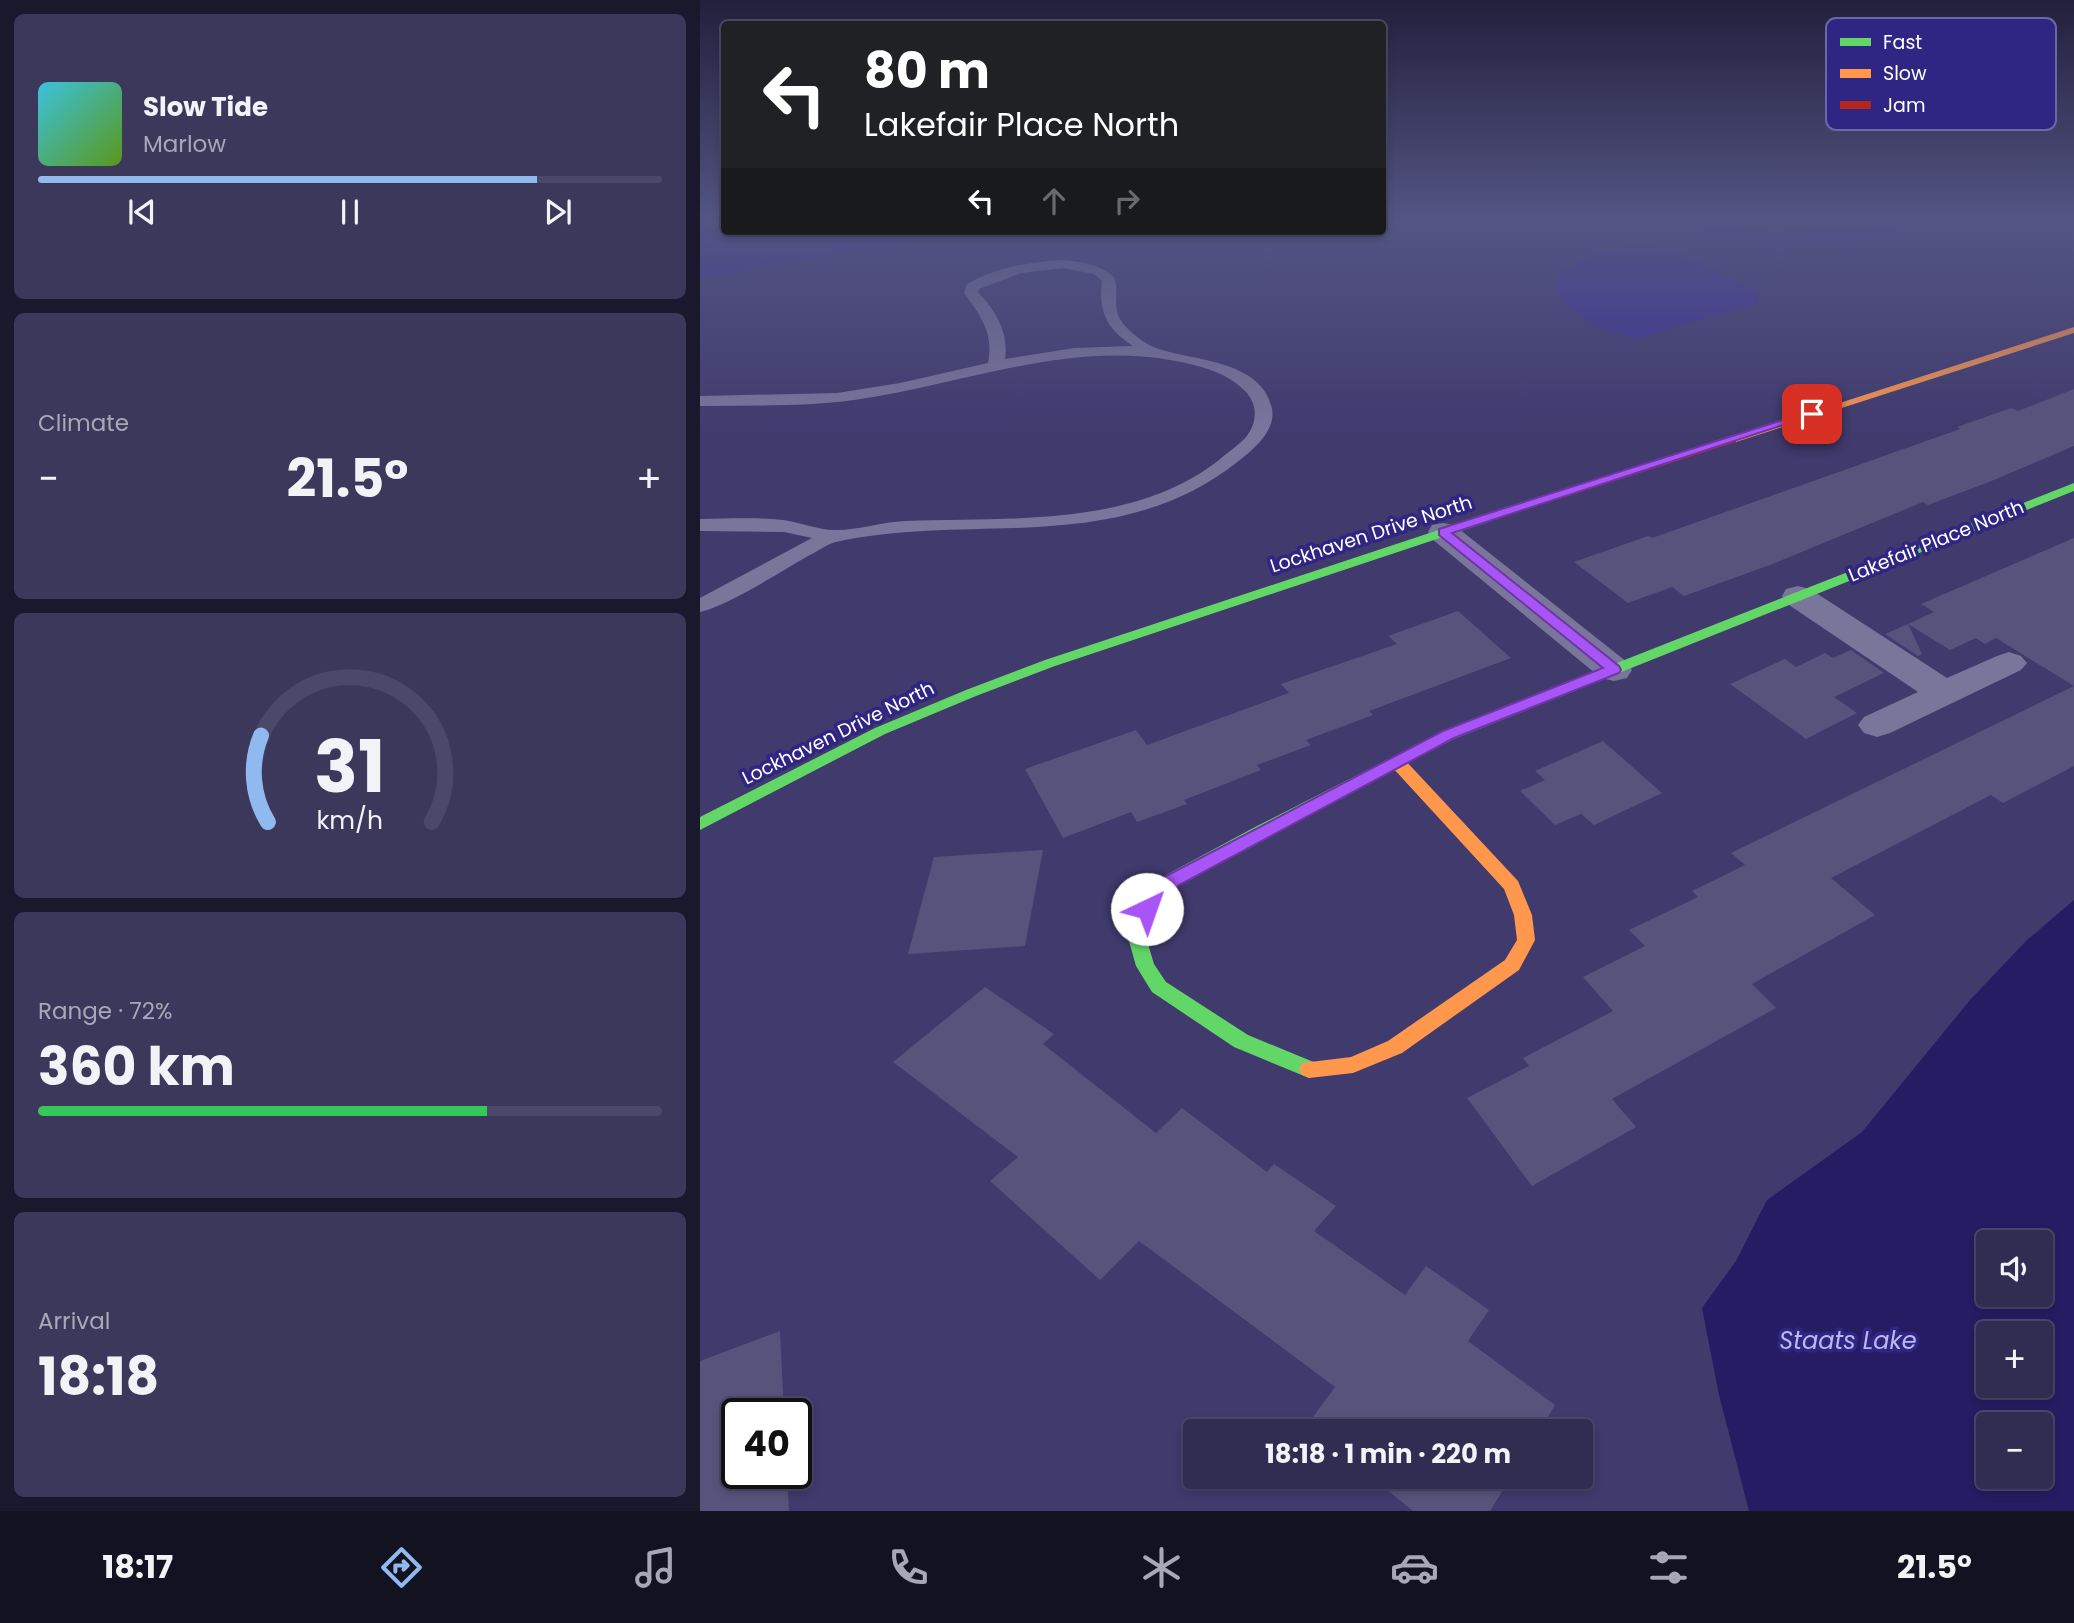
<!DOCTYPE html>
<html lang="en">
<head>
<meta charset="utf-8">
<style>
	body { margin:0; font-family:Poppins,sans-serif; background:#3c385c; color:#f1f3f6; height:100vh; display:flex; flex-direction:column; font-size:26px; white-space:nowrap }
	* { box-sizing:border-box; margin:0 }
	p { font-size:23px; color:#a8a7b8 }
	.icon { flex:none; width:38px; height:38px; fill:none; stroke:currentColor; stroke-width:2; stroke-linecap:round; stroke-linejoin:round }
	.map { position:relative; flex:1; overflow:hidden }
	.sheet { display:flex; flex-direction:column; gap:14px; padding:14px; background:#1a182d; width:700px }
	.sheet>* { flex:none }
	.guide { position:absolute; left:21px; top:21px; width:665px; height:214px; border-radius:7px; box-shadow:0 4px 10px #0003,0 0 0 2px #4b4869; background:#202124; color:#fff; overflow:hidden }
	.fabs { position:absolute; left:1276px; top:1230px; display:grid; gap:14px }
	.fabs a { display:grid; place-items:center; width:77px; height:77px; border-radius:7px; background:#302c52; box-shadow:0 4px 10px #0003,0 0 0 2px #4b4869; font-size:35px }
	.speed { position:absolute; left:21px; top:1398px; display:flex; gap:14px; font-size:35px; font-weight:700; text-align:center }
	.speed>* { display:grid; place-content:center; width:91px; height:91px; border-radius:50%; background:#302c52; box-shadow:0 4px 10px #0003,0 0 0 2px #4b4869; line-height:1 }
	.speed .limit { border:4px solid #111; border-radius:10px; background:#fff; color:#111 }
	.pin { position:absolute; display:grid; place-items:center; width:60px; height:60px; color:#fff; margin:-30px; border-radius:14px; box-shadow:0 4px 10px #0006 }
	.me { position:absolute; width:77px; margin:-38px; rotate:42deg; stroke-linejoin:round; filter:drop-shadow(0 0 5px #0008) }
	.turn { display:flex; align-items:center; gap:24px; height:147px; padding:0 28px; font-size:32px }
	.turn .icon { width:91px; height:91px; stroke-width:2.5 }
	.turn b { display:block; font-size:49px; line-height:60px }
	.lanes { display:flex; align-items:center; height:66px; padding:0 28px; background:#0003; justify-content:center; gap:35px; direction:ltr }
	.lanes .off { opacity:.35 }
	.big { font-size:52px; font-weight:700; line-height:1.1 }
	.sheet .card { flex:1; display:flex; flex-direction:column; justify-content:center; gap:10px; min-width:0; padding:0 24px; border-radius:10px; background:#3c385c }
	.sheet .dial { align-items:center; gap:0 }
	.dial svg { height:182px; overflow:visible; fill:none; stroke:#4b4869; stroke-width:7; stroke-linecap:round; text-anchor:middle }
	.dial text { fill:#f1f3f6; stroke:none }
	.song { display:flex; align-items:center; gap:21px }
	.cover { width:84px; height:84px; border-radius:10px; background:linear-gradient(135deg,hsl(190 70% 55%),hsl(90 70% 35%)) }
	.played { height:7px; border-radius:4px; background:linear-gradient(90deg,#90b9f0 80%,#4b4869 80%) }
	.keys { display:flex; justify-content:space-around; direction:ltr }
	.heat { display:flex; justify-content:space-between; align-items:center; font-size:38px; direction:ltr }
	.charge { height:10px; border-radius:5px; background:linear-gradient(90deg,#34c759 72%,#4b4869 0) }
	.trip { position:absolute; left:483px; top:1419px; width:410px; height:70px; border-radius:7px; background:#302c52; box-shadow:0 4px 10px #0003,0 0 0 2px #4b4869; font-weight:700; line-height:70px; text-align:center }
	.tabs { display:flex; height:112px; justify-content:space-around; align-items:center; background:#131221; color:#a8a7b8 }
	.tabs .icon { width:49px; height:49px }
	.tabs .active { color:#90b9f0 }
	.tabs b { font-size:32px; color:#f1f3f6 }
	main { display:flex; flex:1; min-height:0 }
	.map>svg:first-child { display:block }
	.green { fill:#3a3093 }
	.water { fill:#251c63; fill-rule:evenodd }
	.building { fill:#58537c }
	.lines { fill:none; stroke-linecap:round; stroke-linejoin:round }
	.lane { fill:#7a769b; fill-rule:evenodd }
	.street { fill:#7a769b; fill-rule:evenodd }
	.fast { fill:#63d668; fill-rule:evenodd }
	.slow { fill:#ff974d; fill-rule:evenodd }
	.jam { fill:#b3261e; fill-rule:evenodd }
	.route { fill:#a855f7; stroke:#6d37a1; stroke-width:2 }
	.labels { text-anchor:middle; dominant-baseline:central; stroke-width:7; stroke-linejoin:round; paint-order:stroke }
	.street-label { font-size:19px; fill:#fff; stroke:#2f2582 }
	.near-water-label { font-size:24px; font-style:italic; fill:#bdb8ef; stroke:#2f2582 }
	.key { fill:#2f2582; stroke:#6d66a8; stroke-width:2 }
	.key-label { font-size:19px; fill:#fff }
</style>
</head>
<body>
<main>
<section class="sheet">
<div class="card">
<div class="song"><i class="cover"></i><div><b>Slow Tide</b><p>Marlow</p></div></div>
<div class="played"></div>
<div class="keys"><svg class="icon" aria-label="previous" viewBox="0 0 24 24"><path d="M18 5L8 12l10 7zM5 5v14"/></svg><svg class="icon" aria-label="pause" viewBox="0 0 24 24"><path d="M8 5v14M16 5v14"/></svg><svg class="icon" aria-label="next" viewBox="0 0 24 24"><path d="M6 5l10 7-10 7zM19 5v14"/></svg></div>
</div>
<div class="card"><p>Climate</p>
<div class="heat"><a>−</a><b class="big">21.5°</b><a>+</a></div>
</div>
<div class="card dial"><svg viewBox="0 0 100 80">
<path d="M14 69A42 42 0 1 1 86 69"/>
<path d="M14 69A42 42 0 0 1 11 31" stroke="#90b9f0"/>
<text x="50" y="56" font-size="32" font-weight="700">31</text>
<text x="50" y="72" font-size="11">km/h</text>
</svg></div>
<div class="card"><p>Range · 72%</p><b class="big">360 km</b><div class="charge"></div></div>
<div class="card"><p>Arrival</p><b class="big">18:18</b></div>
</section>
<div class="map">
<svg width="1374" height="1511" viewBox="0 0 1374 1511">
	<rect width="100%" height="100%" fill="#403a6d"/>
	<path class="green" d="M 0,222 L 24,222 L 24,231 L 187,231 L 198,243 L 0,279 Z
		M 973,222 L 1016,222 L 1075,232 L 1142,228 L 1168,222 L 1213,222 C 1158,258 1033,243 973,222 Z
		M 944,245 L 968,248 L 1059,292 L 1059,303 L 936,339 L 896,327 L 859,299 L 857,277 C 888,255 907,249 944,245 Z"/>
	<path class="water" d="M 1374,900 L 1374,1511 L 1049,1511 L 1019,1395 L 1002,1308 L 1036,1261 L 1067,1200 L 1162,1132 L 1270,1000 L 1326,941 ZM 1288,1242 L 1340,1242 L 1340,1295 L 1288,1295 ZM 1288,1334 L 1340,1334 L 1340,1386 L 1288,1386 ZM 1288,1424 L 1340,1424 L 1340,1477 L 1288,1477 Z"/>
	<path class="building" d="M 1374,389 L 1374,446 L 1289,482 L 1228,505 L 1223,502 L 1070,565 L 984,596 L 972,587 L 928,603 L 874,562 L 948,536 L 952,538 L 1260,429 L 1257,427 L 1311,408 L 1318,411 Z
		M 1374,538 L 1374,766 L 1303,803 L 1291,795 L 1131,878 L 1175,915 L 1052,984 L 1076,1008 L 912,1099 L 936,1127 L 832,1186 L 767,1098 L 829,1066 L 823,1058 L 913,1011 L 883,977 L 945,946 L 929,930 L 998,897 L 992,891 L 1045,865 L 1031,853 L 1374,686 L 1296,638 L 1285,644 L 1276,638 L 1250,650 L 1208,624 L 1234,612 L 1221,604 Z
		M 758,611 L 811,658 L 669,711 L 673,715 L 606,740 L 611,745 L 557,765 L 561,770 L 484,800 L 487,804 L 437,822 L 431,812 L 363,838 L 325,769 L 436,730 L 447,745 L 589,693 L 581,684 L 697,644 L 688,636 Z
		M 1208,624 L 1222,654 L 1218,656 L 1185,634 Z
		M 1151,650 L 1184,673 L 1134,697 L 1157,713 L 1106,739 L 1030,684 L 1085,659 L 1096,667 L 1125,653 L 1133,658 Z
		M 903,741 L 962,793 L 894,825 L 881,814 L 855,825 L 820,791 L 845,780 L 835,771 Z
		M 343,850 L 325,946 L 208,954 L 234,857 Z
		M 285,987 L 354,1034 L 343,1044 L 456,1133 L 482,1108 L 567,1172 L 574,1164 L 636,1206 L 614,1231 L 705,1295 L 726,1266 L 789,1310 L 768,1341 L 855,1405 L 839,1432 L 614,1432 L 607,1425 L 635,1387 L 439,1241 L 400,1280 L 290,1181 L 318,1157 L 193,1062 Z
		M 80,1331 L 84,1414 L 37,1414 L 37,1474 L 87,1474 L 89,1511 L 0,1511 L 0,1361 Z
		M 671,1477 L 811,1477 L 790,1511 L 713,1511 Z"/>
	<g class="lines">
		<path class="lane" d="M 363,260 C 383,262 399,264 414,277 C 420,291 411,308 422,322 C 429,332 445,344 456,348 C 491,361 562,359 572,409 C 576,430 555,448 540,460 C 418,558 275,512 136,542 C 127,544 117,552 108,556 C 80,572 29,605 0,612 L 0,598 L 112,538 L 84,532 L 0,531 L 0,519 C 27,519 55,517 83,520 C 100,522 117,530 135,530 C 159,530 182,522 205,521 C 309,517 432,528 519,460 C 528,452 538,446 546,437 C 558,422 558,403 544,390 C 528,374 507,368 486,363 C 373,337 264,385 154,400 C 103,407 51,405 0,406 L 0,396 L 137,393 L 200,383 L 288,363 C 294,333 281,316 264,293 L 267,284 C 296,267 330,262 363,260 ZM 363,268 L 394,274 L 402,281 C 398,312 407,329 433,346 L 374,348 L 305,359 C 309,333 296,311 278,292 L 279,289 L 321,273 Z"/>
		<path class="street" d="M 743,523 L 754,525 L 927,662 L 932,670 L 927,678 L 914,681 L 901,678 L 732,539 L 728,532 L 732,525 Z
			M 1098,586 L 1110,589 L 1247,678 L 1297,656 L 1309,652 L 1321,656 L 1327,663 L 1321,670 L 1190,733 L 1177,737 L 1164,733 L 1158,725 L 1164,717 L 1218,692 L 1086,603 L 1082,596 L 1086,589 Z"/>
		<path class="fast" d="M 1374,483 L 1374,491 L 754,739 L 569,834 L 478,885 L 455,912 L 445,934 L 454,964 L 466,982 L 548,1035 L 616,1063 L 619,1069 L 616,1075 L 609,1078 L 534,1047 L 452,992 L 436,966 L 427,934 L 441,904 L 466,875 L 557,826 L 744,731 Z
			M 787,514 L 793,518 L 791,521 L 355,666 L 276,696 L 185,734 L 0,830 L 0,817 L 175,728 L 266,690 L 345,660 Z"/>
		<path class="slow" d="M 1374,327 L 1374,333 L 1036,442 L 1026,440 Z
			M 698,758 L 704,759 L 818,881 L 832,915 L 835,940 L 819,970 L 702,1053 L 653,1073 L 609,1078 L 602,1075 L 599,1069 L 602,1063 L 651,1057 L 688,1041 L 805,960 L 817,940 L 814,915 L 804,889 L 692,767 L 690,763 Z"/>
		<path class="jam" d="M 1032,437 L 1036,438 L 1036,442 L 791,521 L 783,521 L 781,518 Z"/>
	</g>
	<linearGradient id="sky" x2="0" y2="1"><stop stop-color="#23203c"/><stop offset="0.51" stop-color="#535584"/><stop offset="1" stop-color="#535584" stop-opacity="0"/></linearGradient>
	<rect width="1374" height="434" fill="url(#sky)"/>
	<path class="route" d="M 1108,412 L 1117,414 L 752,533 L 919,666 L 921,670 L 919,673 L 754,738 L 479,885 L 453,914 L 440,914 L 438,909 L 440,904 L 466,876 L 743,731 L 903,668 L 739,535 L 739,529 Z"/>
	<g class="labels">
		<g class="street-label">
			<text transform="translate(671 534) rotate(-18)">Lockhaven Drive North</text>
			<text transform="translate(1236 541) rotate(-22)">Lakefair Place North</text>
			<text transform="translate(138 733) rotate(-26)">Lockhaven Drive North</text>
		</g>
		<g class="near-water-label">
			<text x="1148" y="1340">Staats Lake</text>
		</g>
	</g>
	<rect x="1126" y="18" width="230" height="112" rx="10" class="key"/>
	<rect x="1140" y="38" width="31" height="8" fill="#63d668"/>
	<rect x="1140" y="69" width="31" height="9" fill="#ff974d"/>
	<rect x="1140" y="101" width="31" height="8" fill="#b3261e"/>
	<g class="key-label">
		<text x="1183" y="49">Fast</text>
		<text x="1183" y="80">Slow</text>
		<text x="1183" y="112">Jam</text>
	</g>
</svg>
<div class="fabs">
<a><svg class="icon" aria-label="sound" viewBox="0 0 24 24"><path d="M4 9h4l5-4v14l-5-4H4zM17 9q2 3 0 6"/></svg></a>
<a>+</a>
<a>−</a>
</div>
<div class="speed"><div class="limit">40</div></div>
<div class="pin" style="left:1112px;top:414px;background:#d93025"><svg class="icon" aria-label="arrive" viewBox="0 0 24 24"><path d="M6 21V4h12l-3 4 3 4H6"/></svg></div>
<svg class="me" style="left:447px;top:909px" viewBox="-20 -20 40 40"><circle r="19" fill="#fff"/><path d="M0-13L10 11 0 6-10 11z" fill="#a855f7"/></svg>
<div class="trip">18:18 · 1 min · 220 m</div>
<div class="guide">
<div class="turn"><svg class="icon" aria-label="left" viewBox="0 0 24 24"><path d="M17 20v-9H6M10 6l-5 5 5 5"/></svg><div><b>80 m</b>Lakefair Place North</div></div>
<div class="lanes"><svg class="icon" aria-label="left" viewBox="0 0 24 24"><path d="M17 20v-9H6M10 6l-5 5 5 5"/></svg><svg class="icon off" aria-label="ahead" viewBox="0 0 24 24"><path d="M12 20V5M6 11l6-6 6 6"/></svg><svg class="icon off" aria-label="right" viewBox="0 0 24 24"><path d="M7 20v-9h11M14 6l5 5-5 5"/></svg></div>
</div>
</div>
</main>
<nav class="tabs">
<b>18:17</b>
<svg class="icon active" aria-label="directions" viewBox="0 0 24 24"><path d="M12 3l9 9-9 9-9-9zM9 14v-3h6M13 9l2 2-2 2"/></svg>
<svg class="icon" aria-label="music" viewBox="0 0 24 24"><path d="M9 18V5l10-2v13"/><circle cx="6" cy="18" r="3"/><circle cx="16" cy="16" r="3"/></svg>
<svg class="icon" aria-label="phone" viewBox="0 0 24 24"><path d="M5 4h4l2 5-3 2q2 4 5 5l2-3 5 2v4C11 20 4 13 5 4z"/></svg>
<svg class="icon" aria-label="climate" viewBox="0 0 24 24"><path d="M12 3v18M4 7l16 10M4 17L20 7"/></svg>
<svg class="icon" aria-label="car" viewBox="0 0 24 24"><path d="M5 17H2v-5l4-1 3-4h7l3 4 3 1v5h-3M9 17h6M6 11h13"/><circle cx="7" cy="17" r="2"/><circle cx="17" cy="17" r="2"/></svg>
<svg class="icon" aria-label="filters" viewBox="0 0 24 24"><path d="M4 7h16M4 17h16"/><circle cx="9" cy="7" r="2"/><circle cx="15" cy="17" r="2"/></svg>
<b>21.5°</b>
</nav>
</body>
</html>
